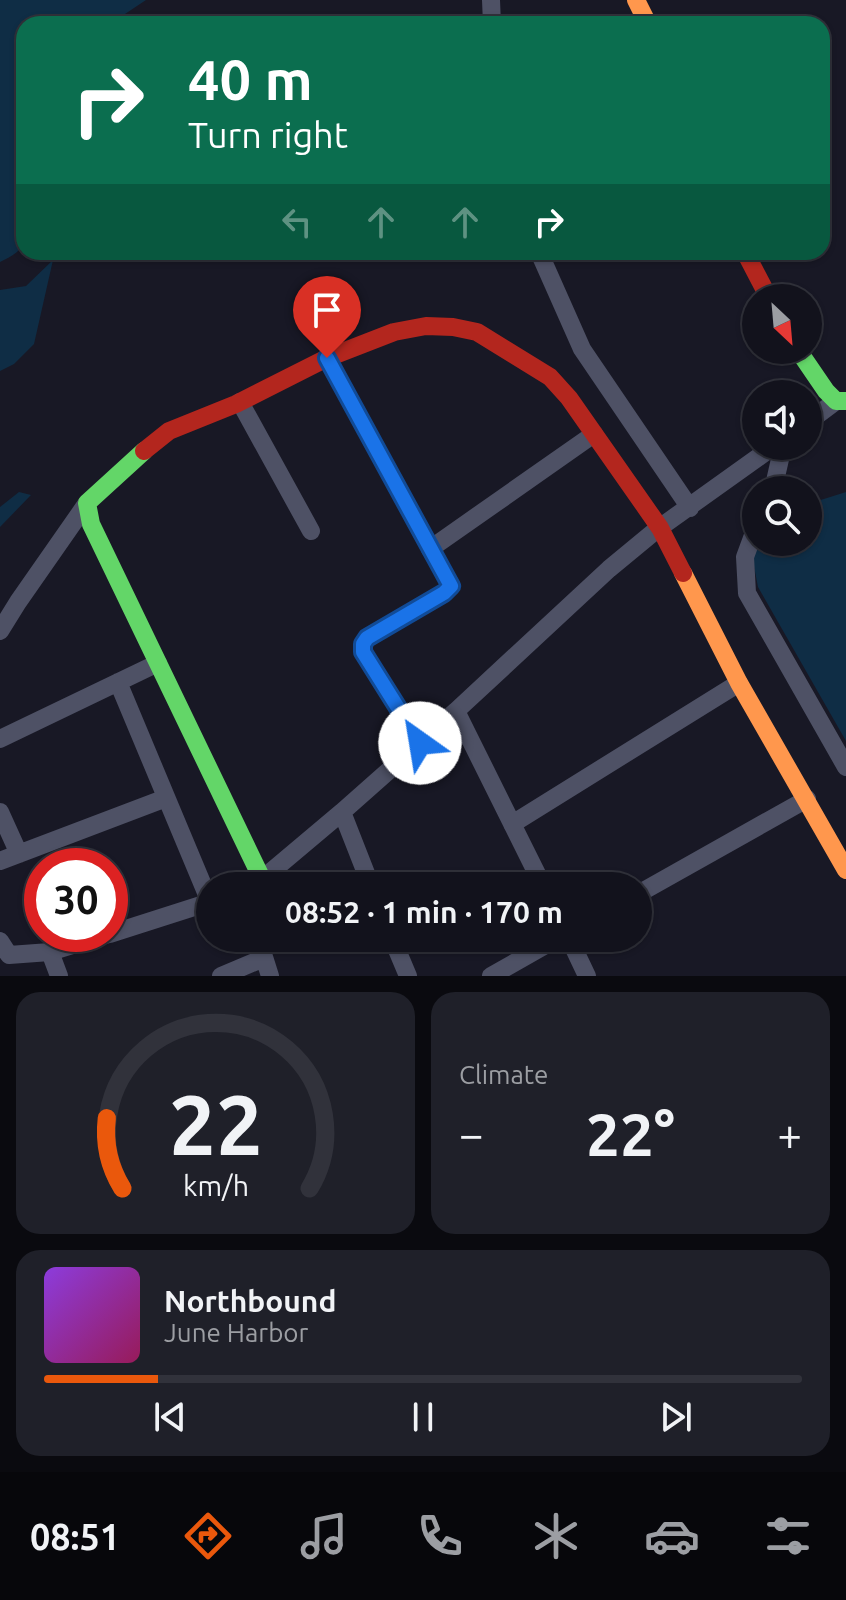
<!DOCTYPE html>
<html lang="en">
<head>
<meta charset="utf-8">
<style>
	body { margin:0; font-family:Ubuntu,sans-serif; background:#1f2029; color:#f1f3f6; height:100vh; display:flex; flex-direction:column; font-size:30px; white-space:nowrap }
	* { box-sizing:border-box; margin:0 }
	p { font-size:26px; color:#9c9ea3 }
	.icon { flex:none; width:44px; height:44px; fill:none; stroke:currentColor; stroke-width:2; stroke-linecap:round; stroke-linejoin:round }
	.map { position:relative; height:976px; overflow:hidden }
	.details { display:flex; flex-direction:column; gap:16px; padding:16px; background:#0a0a0f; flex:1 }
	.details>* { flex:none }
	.guide { position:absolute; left:16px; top:16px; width:814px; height:244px; border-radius:24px; box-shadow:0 2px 6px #0004,0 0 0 2px #31323b; background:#0b6e4f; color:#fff; overflow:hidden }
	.needle { width:52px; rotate:154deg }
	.controls { position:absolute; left:742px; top:284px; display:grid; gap:16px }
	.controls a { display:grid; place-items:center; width:80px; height:80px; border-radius:50%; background:#12121c; box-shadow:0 2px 6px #0004,0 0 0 2px #31323b; font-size:40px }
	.speed { position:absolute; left:24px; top:848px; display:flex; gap:16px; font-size:40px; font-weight:700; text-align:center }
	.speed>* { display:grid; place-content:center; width:104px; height:104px; border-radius:50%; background:#12121c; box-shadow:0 2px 6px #0004,0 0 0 2px #31323b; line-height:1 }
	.speed .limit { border:12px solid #d22; background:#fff; color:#111 }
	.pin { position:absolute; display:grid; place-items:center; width:68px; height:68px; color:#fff; margin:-82px -34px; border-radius:50% 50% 50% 0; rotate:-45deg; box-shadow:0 0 8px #0007 }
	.pin .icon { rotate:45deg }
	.me { position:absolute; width:88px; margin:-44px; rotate:328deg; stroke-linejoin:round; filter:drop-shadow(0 0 6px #0008) }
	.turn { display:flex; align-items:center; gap:28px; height:168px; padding:0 40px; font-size:36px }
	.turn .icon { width:104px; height:104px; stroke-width:2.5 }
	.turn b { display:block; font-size:56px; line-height:68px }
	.lanes { display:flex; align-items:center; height:76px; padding:0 40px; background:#0003; justify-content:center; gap:40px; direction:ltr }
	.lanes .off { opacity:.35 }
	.big { font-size:60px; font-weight:600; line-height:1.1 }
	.details .widget { flex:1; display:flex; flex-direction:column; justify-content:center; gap:12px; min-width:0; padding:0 28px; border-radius:24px; background:#1f2029 }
	.details .dial { align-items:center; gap:0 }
	.dial svg { height:208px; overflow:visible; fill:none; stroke:#31323b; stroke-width:7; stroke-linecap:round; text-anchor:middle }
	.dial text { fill:#f1f3f6; stroke:none }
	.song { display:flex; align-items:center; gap:24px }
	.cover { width:96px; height:96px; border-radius:12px; background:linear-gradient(135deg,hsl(270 70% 55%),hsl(330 70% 35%)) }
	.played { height:8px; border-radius:4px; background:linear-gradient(90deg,#ea580c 15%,#31323b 15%) }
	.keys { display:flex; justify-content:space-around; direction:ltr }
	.heat { display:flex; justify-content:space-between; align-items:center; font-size:44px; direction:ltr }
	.details .tiles { flex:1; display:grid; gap:16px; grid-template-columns:1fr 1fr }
	.widget:last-child { grid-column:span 2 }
	.trip { position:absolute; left:196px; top:872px; width:456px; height:80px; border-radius:40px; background:#12121c; box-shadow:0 2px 6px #0004,0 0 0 2px #31323b; font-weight:600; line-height:80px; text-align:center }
	.dock { display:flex; height:128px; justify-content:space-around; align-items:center; background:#07070b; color:#9c9ea3 }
	.dock .icon { width:56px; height:56px }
	.dock .current { color:#ea580c }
	.dock b { font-size:36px; color:#f1f3f6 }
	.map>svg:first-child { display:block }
	.water { fill:#0f2d45 }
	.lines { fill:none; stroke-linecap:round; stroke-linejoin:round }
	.street { stroke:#4e5165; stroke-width:18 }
	.fast { stroke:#63d668; stroke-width:18 }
	.slow { stroke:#ff974d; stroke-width:18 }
	.jam { stroke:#b3261e; stroke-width:18 }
	.route-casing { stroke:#114b97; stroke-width:20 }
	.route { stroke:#1a73e8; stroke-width:14 }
</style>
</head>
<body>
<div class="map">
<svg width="846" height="976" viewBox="0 0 846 976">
	<rect width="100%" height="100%" fill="#181825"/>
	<path class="water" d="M 0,0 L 146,0 L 122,16 L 97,19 L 88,24 L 24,24 L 24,185 L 17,211 L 24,219 C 24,247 25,250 0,262 Z
		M 53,260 L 34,344 L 14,364 L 0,371 L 0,290 L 26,286 Z
		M 19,492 L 31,495 L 0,527 L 0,507 Z
		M 846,492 L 846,741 L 758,587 L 751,551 L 757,542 L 808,542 L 808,504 Z"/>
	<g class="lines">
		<path class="street" d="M 491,0 L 492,24
			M 539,252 L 582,349 L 690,508
			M 327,358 L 451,586 L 444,593 L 367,638 L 363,644 L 363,652 L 420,743
			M 240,402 L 311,531
			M 808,422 L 836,401
			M 773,490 L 783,446
			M 756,527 L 745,557 L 747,593 L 846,767
			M 430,549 L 594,434
			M 0,631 L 18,602 L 87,503
			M 456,711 L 543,886
			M 0,739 L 158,663
			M 0,812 L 19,854
			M 342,812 L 371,886
			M 512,824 L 739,683
			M 0,861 L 166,798
			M 248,886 L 266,876 L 342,812 L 456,711 L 609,569 L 655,531 L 774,446
			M 638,894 L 807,799
			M 110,934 L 210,902 L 118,682
			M 258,938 L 270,976
			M 392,938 L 408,976
			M 569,938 L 587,976
			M 0,941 L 9,955 L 50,952 L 109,934
			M 50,952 L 59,976
			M 221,976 L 264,958
			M 491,976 L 558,938"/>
		<path class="fast" d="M 798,350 L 826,391 L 836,401 L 846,401
			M 144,451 L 87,503 L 91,524 L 262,879"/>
		<path class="slow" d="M 636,0 L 648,24
			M 683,573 L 739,683 L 846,870"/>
		<path class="jam" d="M 745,252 L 769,298
			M 144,451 L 169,431 L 236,404 L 327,358 L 394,332 L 426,326 L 453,327 L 477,332 L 550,377 L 569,398 L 660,528 L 683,573"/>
	</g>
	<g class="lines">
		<defs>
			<path id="route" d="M 327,358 L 451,586 L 444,593 L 367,638 L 363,644 L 363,652 L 420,743"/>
		</defs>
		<use href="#route" class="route-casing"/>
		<use href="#route" class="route"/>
	</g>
</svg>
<div class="controls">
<a><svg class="needle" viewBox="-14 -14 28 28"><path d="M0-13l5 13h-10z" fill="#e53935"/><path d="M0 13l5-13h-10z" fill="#9c9ea3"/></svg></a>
<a><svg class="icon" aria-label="sound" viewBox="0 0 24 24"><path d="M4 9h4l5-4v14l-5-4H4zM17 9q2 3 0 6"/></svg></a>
<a><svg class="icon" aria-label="search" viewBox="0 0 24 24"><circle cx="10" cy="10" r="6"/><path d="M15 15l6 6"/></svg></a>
</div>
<div class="speed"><div class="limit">30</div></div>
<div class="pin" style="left:327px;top:358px;background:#d93025"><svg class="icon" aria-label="arrive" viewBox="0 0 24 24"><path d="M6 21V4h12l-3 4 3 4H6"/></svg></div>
<svg class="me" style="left:420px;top:743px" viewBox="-20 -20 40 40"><circle r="19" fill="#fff"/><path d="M0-13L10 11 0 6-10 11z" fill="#1a73e8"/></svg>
<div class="trip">08:52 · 1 min · 170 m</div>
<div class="guide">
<div class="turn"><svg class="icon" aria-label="right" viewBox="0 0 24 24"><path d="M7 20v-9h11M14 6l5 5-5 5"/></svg><div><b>40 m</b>Turn right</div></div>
<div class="lanes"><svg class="icon off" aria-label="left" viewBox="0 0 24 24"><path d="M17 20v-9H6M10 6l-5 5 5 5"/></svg><svg class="icon off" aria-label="ahead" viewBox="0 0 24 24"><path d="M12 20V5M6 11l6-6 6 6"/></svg><svg class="icon off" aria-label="ahead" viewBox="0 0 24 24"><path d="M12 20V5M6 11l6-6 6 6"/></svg><svg class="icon" aria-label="right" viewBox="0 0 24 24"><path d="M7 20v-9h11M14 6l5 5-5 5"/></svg></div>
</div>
</div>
<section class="details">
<div class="tiles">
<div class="widget dial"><svg viewBox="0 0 100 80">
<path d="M14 69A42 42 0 1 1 86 69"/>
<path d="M14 69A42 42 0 0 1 8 42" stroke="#ea580c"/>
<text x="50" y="56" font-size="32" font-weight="700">22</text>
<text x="50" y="72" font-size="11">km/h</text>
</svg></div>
<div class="widget"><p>Climate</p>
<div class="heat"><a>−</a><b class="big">22°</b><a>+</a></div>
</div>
<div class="widget">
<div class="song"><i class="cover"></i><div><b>Northbound</b><p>June Harbor</p></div></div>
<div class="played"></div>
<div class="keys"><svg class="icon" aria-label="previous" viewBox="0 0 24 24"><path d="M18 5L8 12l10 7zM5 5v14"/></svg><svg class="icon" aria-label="pause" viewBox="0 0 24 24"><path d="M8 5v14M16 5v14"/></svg><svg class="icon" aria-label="next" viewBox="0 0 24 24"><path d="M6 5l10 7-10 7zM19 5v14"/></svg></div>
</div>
</div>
</section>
<nav class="dock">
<b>08:51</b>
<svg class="icon current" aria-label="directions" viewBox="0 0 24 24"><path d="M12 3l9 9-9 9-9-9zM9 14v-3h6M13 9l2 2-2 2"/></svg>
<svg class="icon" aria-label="music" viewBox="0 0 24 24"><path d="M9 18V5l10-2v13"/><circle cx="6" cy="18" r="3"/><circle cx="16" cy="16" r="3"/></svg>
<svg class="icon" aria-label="phone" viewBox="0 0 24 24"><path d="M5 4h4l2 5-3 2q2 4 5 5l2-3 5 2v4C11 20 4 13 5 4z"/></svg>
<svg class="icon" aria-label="climate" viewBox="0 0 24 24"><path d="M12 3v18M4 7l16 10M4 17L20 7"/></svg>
<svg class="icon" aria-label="car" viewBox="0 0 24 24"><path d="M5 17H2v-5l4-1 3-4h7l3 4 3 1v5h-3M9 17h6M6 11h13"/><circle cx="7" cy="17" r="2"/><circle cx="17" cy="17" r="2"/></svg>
<svg class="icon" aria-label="filters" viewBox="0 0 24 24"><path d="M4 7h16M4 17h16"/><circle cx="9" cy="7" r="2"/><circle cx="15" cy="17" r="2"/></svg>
</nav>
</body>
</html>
